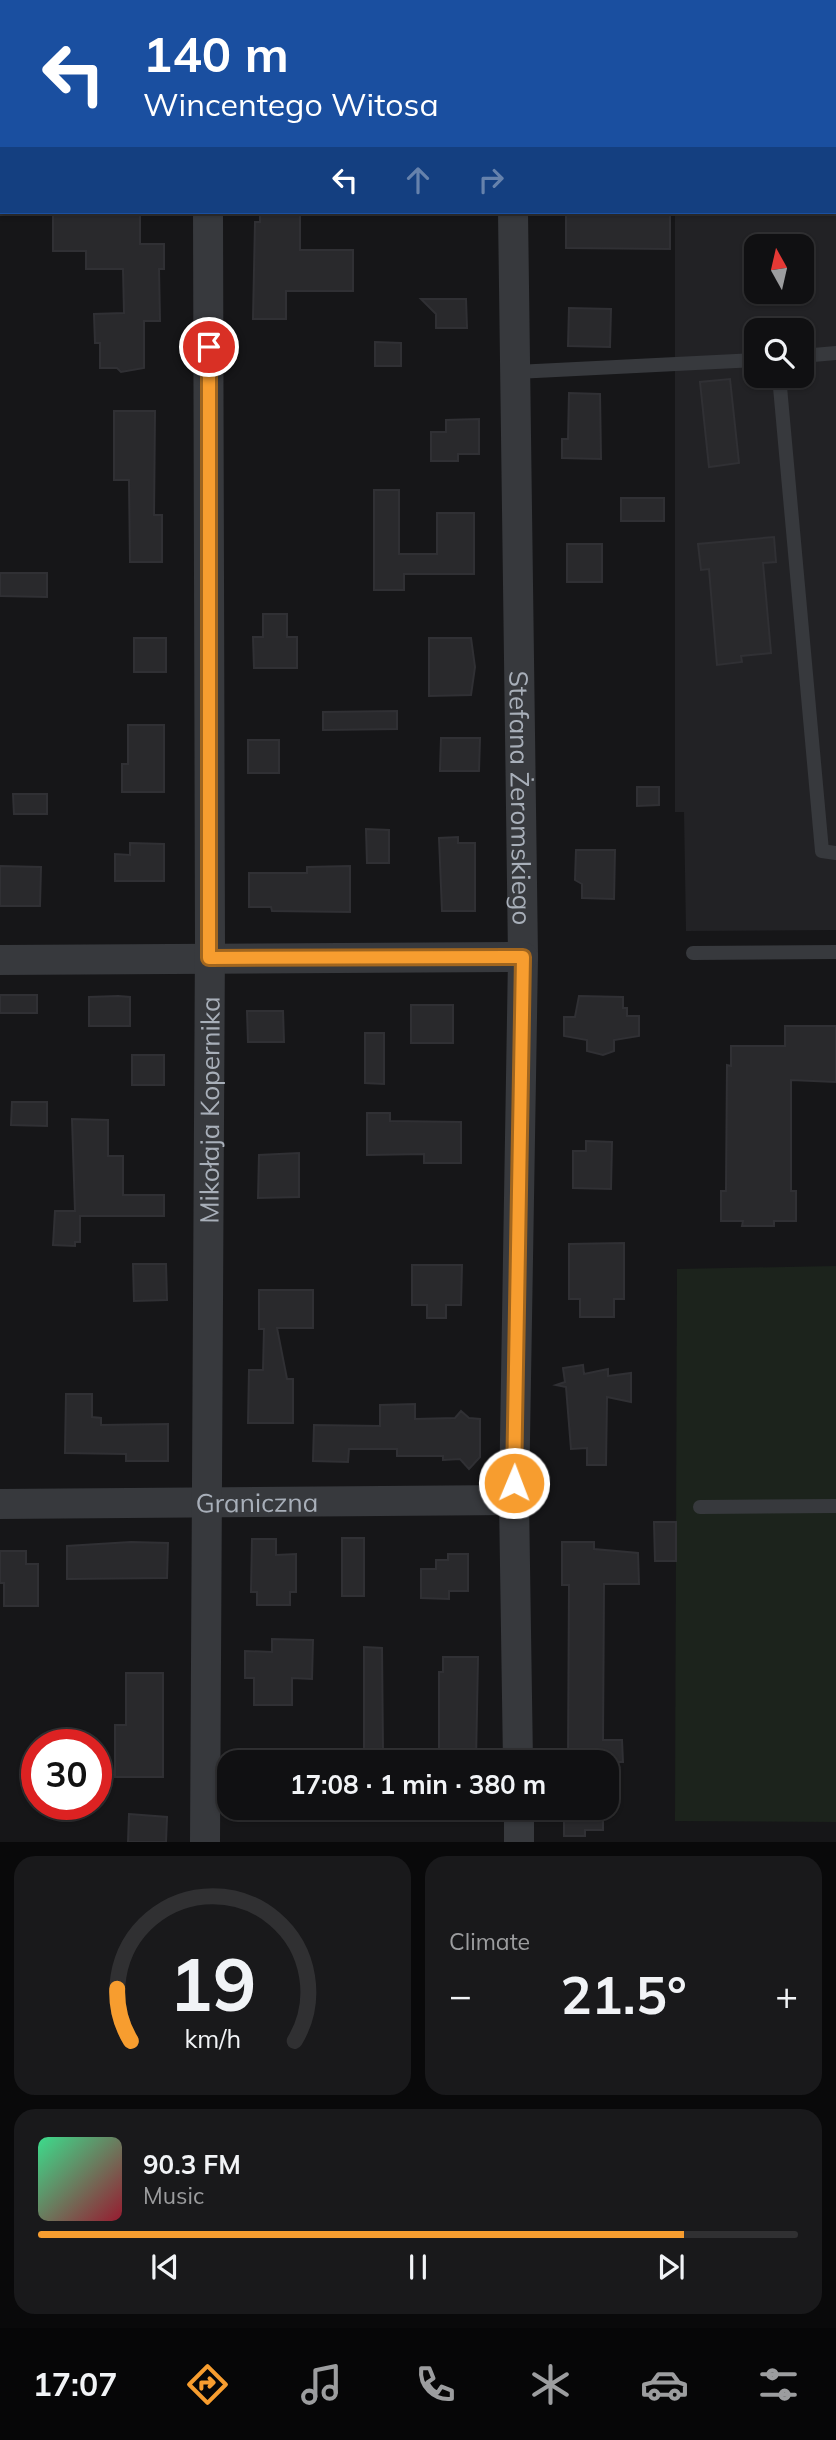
<!DOCTYPE html>
<html lang="en">
<head>
<meta charset="utf-8">
<style>
	body { margin:0; font-family:Mulish,sans-serif; background:#19191b; color:#f1f3f6; height:100vh; display:flex; flex-direction:column; font-size:26px; white-space:nowrap }
	* { box-sizing:border-box; margin:0 }
	p { font-size:23px; color:#9c9d9f }
	.icon { flex:none; width:38px; height:38px; fill:none; stroke:currentColor; stroke-width:2; stroke-linecap:round; stroke-linejoin:round }
	.map { position:relative; height:1842px; overflow:hidden }
	.side { display:flex; flex-direction:column; gap:14px; padding:14px; background:#09090a; flex:1 }
	.side>* { flex:none }
	.top-card { position:absolute; left:0px; top:0px; width:836px; height:214px; box-shadow:0 2px 5px #0004,0 0 0 2px #303032; background:#1a4fa0; color:#fff; overflow:hidden }
	.needle { width:46px; rotate:352deg }
	.controls { position:absolute; left:744px; top:234px; display:grid; gap:14px }
	.controls a { display:grid; place-items:center; width:70px; height:70px; border-radius:14px; background:#101012; box-shadow:0 2px 5px #0004,0 0 0 2px #303032; font-size:35px }
	.speed { position:absolute; left:21px; top:1729px; display:flex; gap:14px; font-size:35px; font-weight:700; text-align:center }
	.speed>* { display:grid; place-content:center; width:91px; height:91px; border-radius:50%; background:#101012; box-shadow:0 2px 5px #0004,0 0 0 2px #303032; line-height:1 }
	.speed .limit { border:10px solid #d22; background:#fff; color:#111 }
	.pin { position:absolute; display:grid; place-items:center; width:60px; height:60px; color:#fff; margin:-30px; border:4px solid #fff; border-radius:50%; box-shadow:0 2px 7px #0007 }
	.me { position:absolute; width:77px; margin:-38px; rotate:1deg; stroke-linejoin:round; filter:drop-shadow(0 0 5px #0008) }
	.turn { display:flex; align-items:center; gap:24px; height:147px; padding:0 28px; font-size:32px }
	.turn .icon { width:91px; height:91px; stroke-width:2.5 }
	.turn b { display:block; font-size:49px; line-height:60px }
	.lanes { display:flex; align-items:center; height:66px; padding:0 28px; background:#0003; justify-content:center; gap:35px; direction:ltr }
	.lanes .off { opacity:.35 }
	.big { font-size:52px; font-weight:700; line-height:1.1 }
	.side .tile { flex:1; display:flex; flex-direction:column; justify-content:center; gap:10px; min-width:0; padding:0 24px; border-radius:21px; background:#19191b }
	.side .dial { align-items:center; gap:0 }
	.dial svg { height:182px; overflow:visible; fill:none; stroke:#303032; stroke-width:7; stroke-linecap:round; text-anchor:middle }
	.dial text { fill:#f1f3f6; stroke:none }
	.song { display:flex; align-items:center; gap:21px }
	.cover { width:84px; height:84px; border-radius:10px; background:linear-gradient(135deg,hsl(150 70% 55%),hsl(350 70% 35%)) }
	.played { height:7px; border-radius:4px; background:linear-gradient(90deg,#f79d2f 85%,#303032 85%) }
	.keys { display:flex; justify-content:space-around; direction:ltr }
	.heat { display:flex; justify-content:space-between; align-items:center; font-size:38px; direction:ltr }
	.side .tiles { flex:1; display:grid; gap:14px; grid-template-columns:1fr 1fr }
	.tile:last-child { grid-column:span 2 }
	.trip { position:absolute; left:217px; top:1750px; width:402px; height:70px; border-radius:21px; background:#101012; box-shadow:0 2px 5px #0004,0 0 0 2px #303032; font-weight:700; line-height:70px; text-align:center }
	.dock { display:flex; height:112px; justify-content:space-around; align-items:center; background:#060607; color:#9c9d9f }
	.dock .icon { width:49px; height:49px }
	.dock .selected { color:#f79d2f }
	.dock b { font-size:32px; color:#f1f3f6 }
	.map>svg:first-child { display:block }
	.built { fill:#222225; fill-rule:evenodd }
	.green { fill:#1c231c }
	.building { fill:#29292c; stroke:#303034; stroke-width:2 }
	.lines { fill:none; stroke-linecap:round; stroke-linejoin:round }
	.lane { stroke:#37393d; stroke-width:14 }
	.street { stroke:#37393d; stroke-width:30 }
	.rail { stroke:#4a4d52; stroke-width:5; stroke-dasharray:9 7; stroke-linecap:butt }
	.route-casing { stroke:#a1661f; stroke-width:18 }
	.route { stroke:#f79d2f; stroke-width:12 }
	.labels { text-anchor:middle; dominant-baseline:central; stroke-width:7; stroke-linejoin:round; paint-order:stroke }
	.street-label { font-size:26px; fill:#a8afb9; stroke:#111113 }
</style>
</head>
<body>
<div class="map">
<svg width="836" height="1842" viewBox="0 0 836 1842">
	<rect width="100%" height="100%" fill="#161618"/>
	<path class="built" d="M 22,0 L 836,0 L 836,79 L 835,2 L 4,2 Z
		M 836,130 L 836,930 L 686,931 L 684,812 L 675,812 L 675,212 L 835,212 ZM 756,247 L 802,247 L 802,292 L 756,292 ZM 756,331 L 802,331 L 802,376 L 756,376 Z"/>
	<path class="green" d="M 836,1266 L 836,1822 L 675,1821 L 677,1269 Z"/>
	<path class="building" d="M 53,212 L 140,212 L 140,244 L 164,244 L 164,269 L 159,269 L 160,321 L 144,321 L 144,368 L 121,372 L 117,368 L 100,368 L 100,343 L 95,343 L 94,314 L 124,313 L 123,269 L 86,269 L 86,251 L 53,251 Z
		M 260,212 L 300,212 L 300,250 L 353,250 L 353,291 L 286,291 L 286,319 L 253,319 L 255,222 L 260,222 Z
		M 566,212 L 670,212 L 670,249 L 566,248 Z
		M 421,299 L 466,299 L 467,328 L 436,328 L 436,314 Z
		M 569,308 L 611,309 L 610,347 L 568,346 Z
		M 375,342 L 401,343 L 401,366 L 375,366 Z
		M 730,379 L 739,463 L 709,467 L 700,382 Z
		M 569,393 L 600,394 L 601,459 L 562,458 L 562,439 L 568,439 Z
		M 114,411 L 155,411 L 154,515 L 162,515 L 162,562 L 130,562 L 129,480 L 114,480 Z
		M 479,419 L 479,454 L 458,454 L 458,461 L 431,461 L 431,432 L 446,432 L 446,420 Z
		M 374,490 L 399,490 L 399,554 L 437,554 L 437,513 L 474,513 L 474,574 L 404,574 L 404,590 L 374,590 Z
		M 621,498 L 664,498 L 664,521 L 621,521 Z
		M 774,537 L 776,562 L 763,563 L 771,653 L 741,656 L 742,662 L 717,665 L 709,569 L 701,570 L 698,544 Z
		M 567,544 L 602,544 L 602,582 L 567,582 Z
		M 0,573 L 47,573 L 47,597 L 0,596 Z
		M 263,614 L 287,614 L 287,637 L 297,637 L 297,668 L 254,668 L 253,637 L 263,637 Z
		M 134,638 L 166,638 L 166,672 L 134,672 Z
		M 429,638 L 471,638 L 475,667 L 471,695 L 429,696 Z
		M 397,711 L 397,729 L 323,730 L 323,712 Z
		M 128,725 L 164,725 L 164,792 L 122,792 L 122,764 L 128,764 Z
		M 441,738 L 480,738 L 479,771 L 440,771 Z
		M 248,740 L 279,740 L 279,773 L 248,773 Z
		M 637,787 L 659,787 L 659,805 L 637,806 Z
		M 13,794 L 47,794 L 47,814 L 14,814 Z
		M 366,829 L 389,830 L 389,863 L 367,863 Z
		M 458,837 L 458,843 L 475,843 L 475,911 L 442,911 L 439,838 Z
		M 130,843 L 164,844 L 164,881 L 115,881 L 115,854 L 130,855 Z
		M 576,850 L 615,850 L 614,899 L 582,898 L 582,884 L 575,880 Z
		M 0,866 L 41,867 L 40,906 L 0,906 Z
		M 350,866 L 350,912 L 272,911 L 271,907 L 249,907 L 249,873 L 307,873 L 307,867 Z
		M 0,995 L 37,995 L 37,1013 L 0,1013 Z
		M 118,996 L 130,997 L 130,1026 L 89,1026 L 89,997 Z
		M 579,996 L 623,997 L 623,1008 L 627,1008 L 627,1016 L 639,1016 L 639,1036 L 614,1040 L 614,1051 L 603,1055 L 587,1051 L 587,1040 L 564,1036 L 564,1017 L 575,1017 Z
		M 411,1005 L 453,1005 L 453,1043 L 411,1043 Z
		M 247,1011 L 283,1011 L 284,1042 L 248,1042 Z
		M 785,1026 L 836,1026 L 836,1082 L 791,1080 L 791,1191 L 796,1191 L 796,1221 L 774,1221 L 774,1226 L 742,1226 L 743,1221 L 721,1221 L 721,1191 L 726,1191 L 727,1065 L 731,1066 L 731,1046 L 785,1046 Z
		M 365,1033 L 384,1033 L 384,1084 L 365,1083 Z
		M 132,1055 L 164,1055 L 164,1085 L 132,1085 Z
		M 12,1102 L 47,1102 L 47,1126 L 11,1125 Z
		M 367,1113 L 390,1113 L 390,1121 L 461,1122 L 461,1163 L 424,1163 L 424,1154 L 367,1155 Z
		M 72,1119 L 108,1120 L 108,1156 L 123,1156 L 123,1195 L 164,1195 L 164,1216 L 80,1216 L 80,1242 L 75,1242 L 75,1246 L 53,1245 L 55,1211 L 75,1211 Z
		M 586,1141 L 612,1142 L 611,1189 L 573,1188 L 573,1151 L 586,1151 Z
		M 299,1153 L 299,1197 L 258,1198 L 259,1155 Z
		M 624,1243 L 624,1299 L 614,1299 L 614,1317 L 580,1317 L 580,1299 L 569,1299 L 569,1244 Z
		M 133,1264 L 166,1264 L 167,1300 L 134,1301 Z
		M 412,1265 L 462,1265 L 461,1305 L 446,1305 L 446,1318 L 427,1318 L 427,1305 L 412,1305 Z
		M 259,1290 L 313,1290 L 313,1328 L 277,1328 L 287,1379 L 293,1379 L 293,1423 L 248,1423 L 249,1370 L 263,1370 L 264,1329 L 259,1329 Z
		M 583,1365 L 584,1374 L 608,1369 L 608,1376 L 631,1373 L 631,1402 L 607,1397 L 606,1465 L 587,1465 L 587,1448 L 571,1449 L 566,1387 L 556,1385 L 565,1382 L 563,1368 Z
		M 66,1394 L 92,1394 L 92,1417 L 101,1418 L 101,1425 L 168,1424 L 168,1461 L 126,1461 L 126,1454 L 65,1453 Z
		M 415,1404 L 415,1419 L 455,1418 L 461,1411 L 469,1418 L 480,1419 L 480,1457 L 469,1469 L 460,1459 L 443,1460 L 443,1456 L 397,1456 L 397,1449 L 349,1449 L 348,1462 L 313,1461 L 314,1425 L 380,1426 L 380,1405 Z
		M 654,1522 L 676,1522 L 676,1561 L 655,1561 Z
		M 342,1538 L 364,1538 L 364,1596 L 342,1596 Z
		M 252,1539 L 276,1539 L 276,1555 L 296,1554 L 296,1592 L 290,1592 L 290,1605 L 257,1605 L 257,1592 L 251,1592 Z
		M 131,1542 L 168,1543 L 167,1578 L 67,1579 L 67,1546 Z
		M 562,1542 L 594,1542 L 594,1549 L 638,1553 L 639,1584 L 604,1584 L 603,1740 L 622,1740 L 623,1762 L 568,1762 L 569,1585 L 562,1585 Z
		M 0,1551 L 26,1551 L 26,1564 L 38,1564 L 38,1606 L 4,1606 L 4,1583 L 0,1583 Z
		M 448,1554 L 468,1554 L 468,1591 L 449,1591 L 449,1599 L 421,1598 L 421,1569 L 436,1569 L 436,1560 L 448,1560 Z
		M 272,1639 L 313,1640 L 312,1679 L 292,1678 L 292,1705 L 254,1705 L 254,1678 L 245,1678 L 245,1651 L 272,1652 Z
		M 364,1647 L 382,1648 L 383,1753 L 364,1753 Z
		M 443,1657 L 478,1657 L 476,1762 L 439,1762 L 439,1672 L 443,1672 Z
		M 126,1673 L 163,1673 L 163,1777 L 115,1777 L 115,1725 L 126,1725 Z
		M 564,1808 L 603,1808 L 603,1830 L 585,1830 L 585,1836 L 564,1836 Z
		M 129,1814 L 167,1817 L 166,1842 L 128,1842 Z"/>
	<g class="lines">
		<path class="lane" d="M 802,356 L 836,353
			M 516,372 L 756,360
			M 779,376 L 822,851 L 836,853
			M 693,953 L 836,952
			M 700,1507 L 836,1506"/>
		<g class="street">
			<path d="M 835,103 L 836,103"/>
			<path id="s1" d="M 513,212 L 523,957 L 514,1500 L 518,1762"/>
			<path d="M 0,960 L 523,957"/>
			<path id="s2" d="M 0,1504 L 514,1500"/>
			<path d="M 519,1808 L 519,1842"/>
			<path id="s3" d="M 205,1842 L 210,942 L 208,212"/>
		</g>
		<path class="rail" d="M 353,2 L 371,0
			M 0,37 L 2,37
			M 835,65 L 836,65
			M 0,148 L 2,147"/>
	</g>
	<g class="lines">
		<defs>
			<path id="route" d="M 209,347 L 209,958 L 523,957 L 514,1483"/>
		</defs>
		<use href="#route" class="route-casing"/>
		<use href="#route" class="route"/>
	</g>
	<g class="labels">
		<g class="street-label">
			<text stroke="none"><textPath href="#s1" startOffset="586">Stefana Żeromskiego</textPath></text>
			<text stroke="none"><textPath href="#s3" startOffset="732">Mikołaja Kopernika</textPath></text>
			<text stroke="none"><textPath href="#s2" startOffset="257">Graniczna</textPath></text>
		</g>
	</g>
</svg>
<div class="controls">
<a><svg class="needle" viewBox="-14 -14 28 28"><path d="M0-13l5 13h-10z" fill="#e53935"/><path d="M0 13l5-13h-10z" fill="#9c9d9f"/></svg></a>
<a><svg class="icon" aria-label="search" viewBox="0 0 24 24"><circle cx="10" cy="10" r="6"/><path d="M15 15l6 6"/></svg></a>
</div>
<div class="speed"><div class="limit">30</div></div>
<div class="pin" style="left:209px;top:347px;background:#d93025"><svg class="icon" aria-label="arrive" viewBox="0 0 24 24"><path d="M6 21V4h12l-3 4 3 4H6"/></svg></div>
<svg class="me" style="left:514px;top:1483px" viewBox="-20 -20 40 40"><circle r="17" fill="#f79d2f" stroke="#fff" stroke-width="3"/><path d="M0-11L8 9 0 5-8 9z" fill="#fff"/></svg>
<div class="trip">17:08 · 1 min · 380 m</div>
<div class="top-card">
<div class="turn"><svg class="icon" aria-label="left" viewBox="0 0 24 24"><path d="M17 20v-9H6M10 6l-5 5 5 5"/></svg><div><b>140 m</b>Wincentego Witosa</div></div>
<div class="lanes"><svg class="icon" aria-label="left" viewBox="0 0 24 24"><path d="M17 20v-9H6M10 6l-5 5 5 5"/></svg><svg class="icon off" aria-label="ahead" viewBox="0 0 24 24"><path d="M12 20V5M6 11l6-6 6 6"/></svg><svg class="icon off" aria-label="right" viewBox="0 0 24 24"><path d="M7 20v-9h11M14 6l5 5-5 5"/></svg></div>
</div>
</div>
<section class="side">
<div class="tiles">
<div class="tile dial"><svg viewBox="0 0 100 80">
<path d="M14 69A42 42 0 1 1 86 69"/>
<path d="M14 69A42 42 0 0 1 8 46" stroke="#f79d2f"/>
<text x="50" y="56" font-size="32" font-weight="700">19</text>
<text x="50" y="72" font-size="11">km/h</text>
</svg></div>
<div class="tile"><p>Climate</p>
<div class="heat"><a>−</a><b class="big">21.5°</b><a>+</a></div>
</div>
<div class="tile">
<div class="song"><i class="cover"></i><div><b>90.3 FM</b><p>Music</p></div></div>
<div class="played"></div>
<div class="keys"><svg class="icon" aria-label="previous" viewBox="0 0 24 24"><path d="M18 5L8 12l10 7zM5 5v14"/></svg><svg class="icon" aria-label="pause" viewBox="0 0 24 24"><path d="M8 5v14M16 5v14"/></svg><svg class="icon" aria-label="next" viewBox="0 0 24 24"><path d="M6 5l10 7-10 7zM19 5v14"/></svg></div>
</div>
</div>
</section>
<nav class="dock">
<b>17:07</b>
<svg class="icon selected" aria-label="directions" viewBox="0 0 24 24"><path d="M12 3l9 9-9 9-9-9zM9 14v-3h6M13 9l2 2-2 2"/></svg>
<svg class="icon" aria-label="music" viewBox="0 0 24 24"><path d="M9 18V5l10-2v13"/><circle cx="6" cy="18" r="3"/><circle cx="16" cy="16" r="3"/></svg>
<svg class="icon" aria-label="phone" viewBox="0 0 24 24"><path d="M5 4h4l2 5-3 2q2 4 5 5l2-3 5 2v4C11 20 4 13 5 4z"/></svg>
<svg class="icon" aria-label="climate" viewBox="0 0 24 24"><path d="M12 3v18M4 7l16 10M4 17L20 7"/></svg>
<svg class="icon" aria-label="car" viewBox="0 0 24 24"><path d="M5 17H2v-5l4-1 3-4h7l3 4 3 1v5h-3M9 17h6M6 11h13"/><circle cx="7" cy="17" r="2"/><circle cx="17" cy="17" r="2"/></svg>
<svg class="icon" aria-label="filters" viewBox="0 0 24 24"><path d="M4 7h16M4 17h16"/><circle cx="9" cy="7" r="2"/><circle cx="15" cy="17" r="2"/></svg>
</nav>
</body>
</html>
